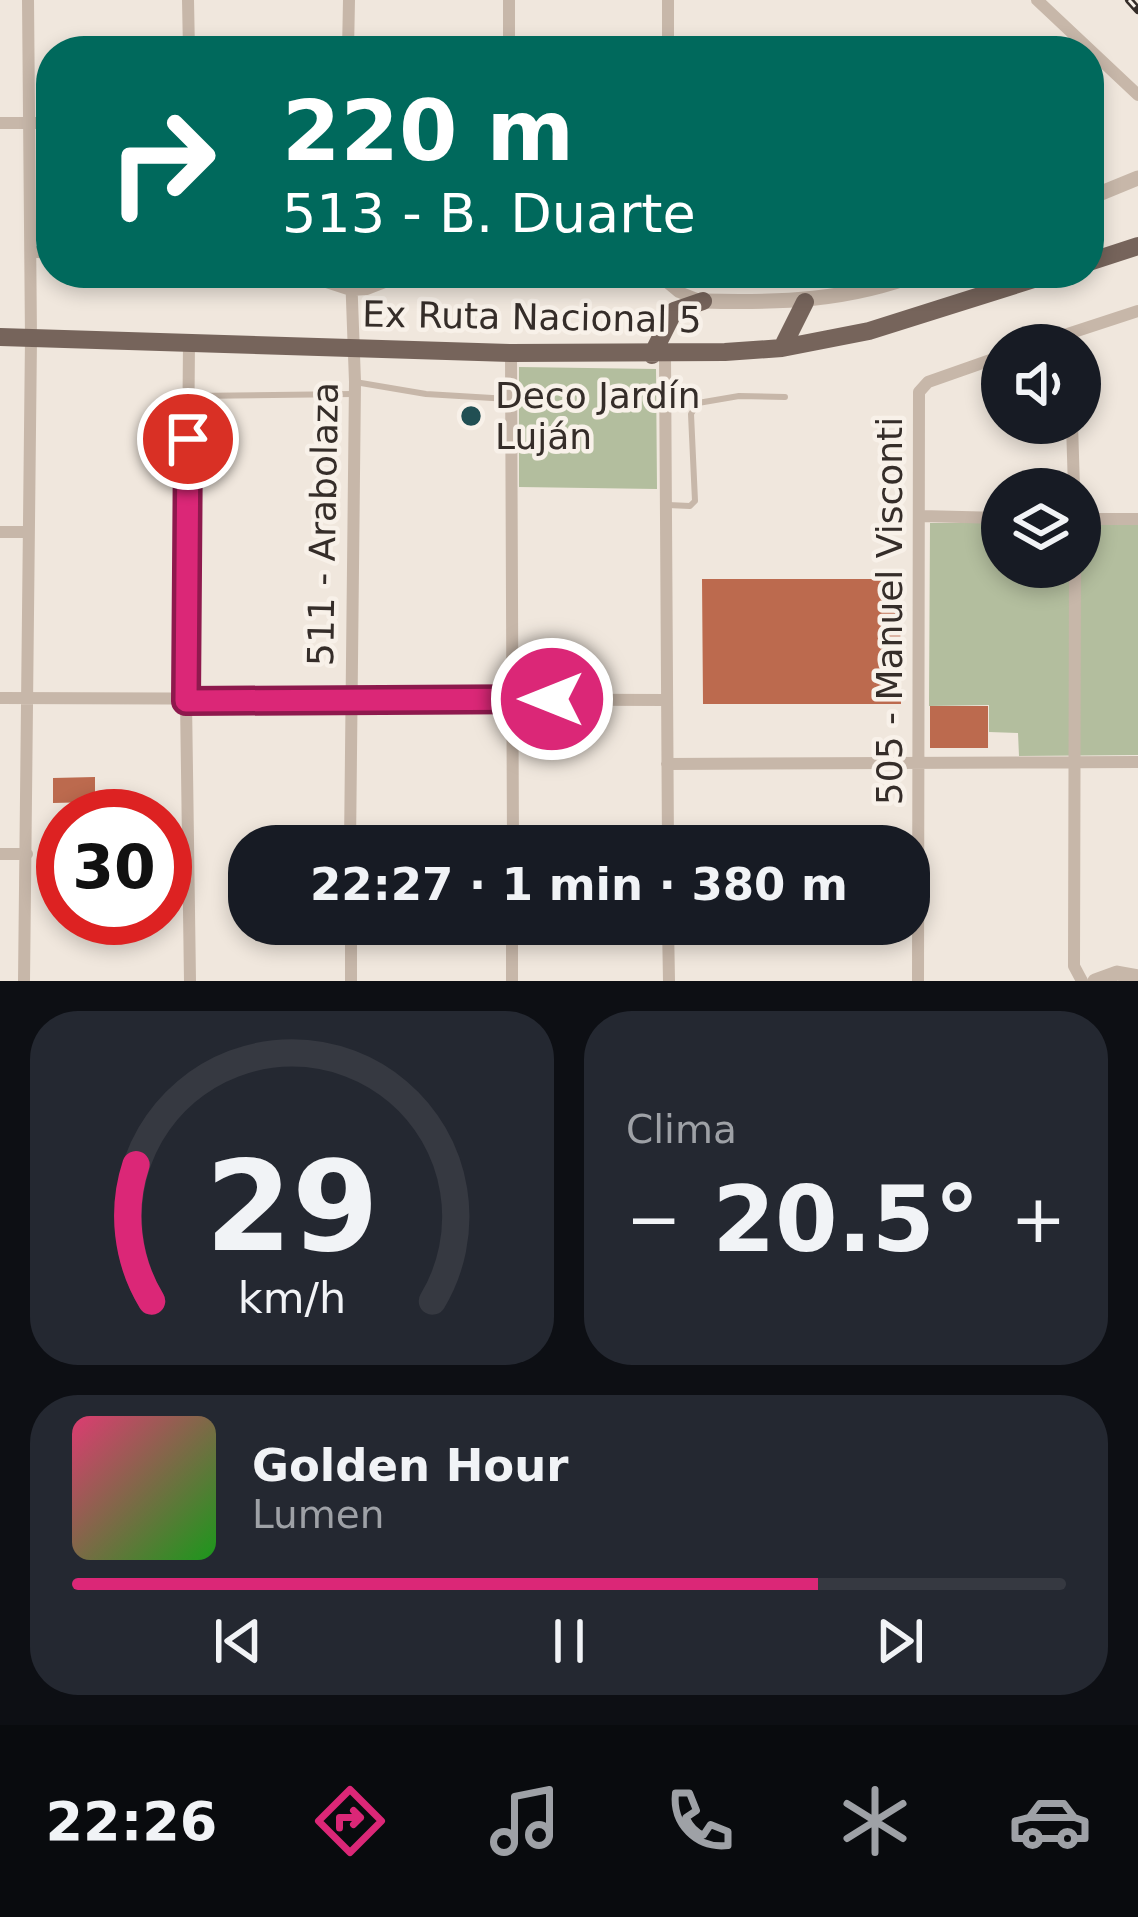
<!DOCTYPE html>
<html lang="es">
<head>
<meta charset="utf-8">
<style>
	body { margin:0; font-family:"DejaVu Sans",sans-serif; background:#242831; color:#f1f3f6; height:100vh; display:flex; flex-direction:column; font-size:45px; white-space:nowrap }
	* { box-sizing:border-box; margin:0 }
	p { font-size:39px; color:#9ea1a6 }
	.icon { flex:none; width:66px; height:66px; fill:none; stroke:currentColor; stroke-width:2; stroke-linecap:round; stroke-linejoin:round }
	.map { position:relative; height:981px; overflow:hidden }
	.details { display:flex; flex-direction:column; gap:30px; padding:30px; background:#0d0f14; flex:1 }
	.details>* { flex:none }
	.top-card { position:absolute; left:36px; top:36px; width:1068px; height:252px; border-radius:48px; box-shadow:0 6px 18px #0003; background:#00695c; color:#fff; overflow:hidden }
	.buttons { position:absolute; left:981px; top:324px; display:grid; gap:24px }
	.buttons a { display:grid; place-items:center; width:120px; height:120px; border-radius:50%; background:#171b24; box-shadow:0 6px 18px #0003; font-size:60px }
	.speed { position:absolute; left:36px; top:789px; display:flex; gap:24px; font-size:60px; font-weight:700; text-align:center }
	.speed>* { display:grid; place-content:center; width:156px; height:156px; border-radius:50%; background:#171b24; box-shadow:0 6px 18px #0003; line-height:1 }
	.speed .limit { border:18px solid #d22; background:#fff; color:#111 }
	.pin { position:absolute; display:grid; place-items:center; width:102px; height:102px; color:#fff; margin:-51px; border:6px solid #fff; border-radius:50%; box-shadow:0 3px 12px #0007 }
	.me { position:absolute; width:132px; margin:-66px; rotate:270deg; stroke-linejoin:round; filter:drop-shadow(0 0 9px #0008) }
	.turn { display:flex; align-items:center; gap:42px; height:252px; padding:0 48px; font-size:54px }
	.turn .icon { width:156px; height:156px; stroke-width:2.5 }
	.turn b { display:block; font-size:84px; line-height:102px }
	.big { font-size:90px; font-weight:700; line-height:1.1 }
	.details .widget { flex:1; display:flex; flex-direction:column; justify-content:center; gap:18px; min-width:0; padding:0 42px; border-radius:48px; background:#242831 }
	.details .dial { align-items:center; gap:0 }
	.dial svg { height:312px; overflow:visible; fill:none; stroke:#363941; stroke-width:7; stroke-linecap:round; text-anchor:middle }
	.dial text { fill:#f1f3f6; stroke:none }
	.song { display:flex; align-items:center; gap:36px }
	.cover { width:144px; height:144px; border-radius:18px; background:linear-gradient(135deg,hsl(340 70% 55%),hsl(120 70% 35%)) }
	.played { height:12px; border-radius:6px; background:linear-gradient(90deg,#db2777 75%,#363941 75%) }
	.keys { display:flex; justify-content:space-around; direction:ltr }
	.heat { display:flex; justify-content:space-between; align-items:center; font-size:66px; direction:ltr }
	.details .tiles { flex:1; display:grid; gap:30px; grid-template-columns:1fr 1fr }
	.widget:last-child { grid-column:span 2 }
	.trip { position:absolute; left:228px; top:825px; width:702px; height:120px; border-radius:48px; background:#171b24; box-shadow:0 6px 18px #0003; font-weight:700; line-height:120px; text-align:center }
	.tab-bar { display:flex; height:192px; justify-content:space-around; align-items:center; background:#090b0e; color:#9ea1a6 }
	.tab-bar .icon { width:84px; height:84px }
	.tab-bar .selected { color:#db2777 }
	.tab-bar b { font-size:54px; color:#f1f3f6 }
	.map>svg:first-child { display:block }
	.green { fill:#b3be9e }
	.building { fill:#bc6a4e }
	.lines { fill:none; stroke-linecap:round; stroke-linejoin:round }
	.service { stroke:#c7b7a9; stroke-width:6 }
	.minor { stroke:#c7b7a9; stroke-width:12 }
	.tertiary { stroke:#c7b7a9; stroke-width:15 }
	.primary { stroke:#76645b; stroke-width:18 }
	.rail-casing { stroke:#352d29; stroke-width:8 }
	.rail { stroke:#f8f1e9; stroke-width:3; stroke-dasharray:9; stroke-linecap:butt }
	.route-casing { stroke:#8e194d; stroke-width:30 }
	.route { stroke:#db2777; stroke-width:21 }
	.poi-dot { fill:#214f53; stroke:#f8f1e9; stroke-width:4.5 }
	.labels { text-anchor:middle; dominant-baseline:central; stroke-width:9; stroke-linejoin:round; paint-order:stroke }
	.street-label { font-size:36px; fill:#352d29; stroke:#f8f1e9 }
	.poi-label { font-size:36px; fill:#352d29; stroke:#f8f1e9; text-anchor:start }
</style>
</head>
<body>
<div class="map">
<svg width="1138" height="981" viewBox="0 0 1138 981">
	<rect width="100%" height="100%" fill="#f0e7dd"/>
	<path class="green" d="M 519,367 L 656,369 L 657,489 L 519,487 Z
		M 930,523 L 1002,523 L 1002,567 L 1080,567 L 1080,524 L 1138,524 L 1138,755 L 1019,756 L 1018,733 L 989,732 L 989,705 L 929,706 Z"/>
	<path class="building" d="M 702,579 L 900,579 L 901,704 L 703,704 Z
		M 930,706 L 988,706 L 988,748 L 930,748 Z
		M 95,777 L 95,802 L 53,803 L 53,778 Z"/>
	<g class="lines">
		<path class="service" d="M 355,382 L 426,394 L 509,399
			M 191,396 L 352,394
			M 668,505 L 690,506 L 695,501 L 691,414 L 698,403 L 739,396 L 785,397"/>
		<path class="minor" d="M 188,0 L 189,51
			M 668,0 L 668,51
			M 1037,0 L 1138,95
			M 348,51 L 349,0
			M 509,51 L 509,0
			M 0,123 L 51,123
			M 31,252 L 51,252
			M 299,273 L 351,290 L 367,289 L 408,273
			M 656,273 L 679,292 L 702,301
			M 189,342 L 186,701 L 190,981
			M 1034,345 L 1138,311
			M 511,353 L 513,846
			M 665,355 L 668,846
			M 1072,423 L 1074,489
			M 921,516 L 1002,518
			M 1080,519 L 1138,519
			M 0,532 L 26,532
			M 1075,567 L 1074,966 L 1082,981
			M 0,698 L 666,700
			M 667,764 L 1138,762
			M 350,846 L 355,382 L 351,273
			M 0,854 L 27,854
			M 351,924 L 351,981
			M 668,924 L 669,981
			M 24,981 L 31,338 L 28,0
			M 512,981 L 512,924
			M 918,981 L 919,392 L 928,382 L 1002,356"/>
		<path class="tertiary" d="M 1089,198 L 1138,178
			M 703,301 C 779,303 849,301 920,273
			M 1095,981 L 1117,973 L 1138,977"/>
		<path class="primary" d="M 1089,262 L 1138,246
			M 0,337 L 511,353 L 725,352 L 782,348 L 869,331 L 1053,273
			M 782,348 L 805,302
			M 652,355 L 674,311 L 703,301"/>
		<defs>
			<path id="rail" d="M 1129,0 L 1138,10"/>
		</defs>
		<use href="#rail" class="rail-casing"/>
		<use href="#rail" class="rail"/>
	</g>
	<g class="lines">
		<defs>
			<path id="route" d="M 188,439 L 186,701 L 552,699"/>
		</defs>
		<use href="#route" class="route-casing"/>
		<use href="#route" class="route"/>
	</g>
	<circle class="poi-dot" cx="471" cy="416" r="12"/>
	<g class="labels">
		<g class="street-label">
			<text transform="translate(532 317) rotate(1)">Ex Ruta Nacional 5</text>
			<text transform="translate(323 524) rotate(-89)">511 - Arabolaza</text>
			<text transform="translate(889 611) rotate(-90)">505 - Manuel Visconti</text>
		</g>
		<g class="poi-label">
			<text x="495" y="395">Deco Jardín<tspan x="495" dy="41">Luján</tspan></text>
		</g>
	</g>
</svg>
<div class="buttons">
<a><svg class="icon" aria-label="sound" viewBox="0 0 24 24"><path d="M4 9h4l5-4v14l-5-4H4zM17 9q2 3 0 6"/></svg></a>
<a><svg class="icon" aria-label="layers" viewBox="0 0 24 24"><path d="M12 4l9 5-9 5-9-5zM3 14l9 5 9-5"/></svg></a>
</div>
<div class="speed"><div class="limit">30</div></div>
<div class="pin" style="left:188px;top:439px;background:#d93025"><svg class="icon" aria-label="arrive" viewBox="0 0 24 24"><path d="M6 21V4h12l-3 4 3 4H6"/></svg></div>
<svg class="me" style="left:552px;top:699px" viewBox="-20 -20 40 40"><circle r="17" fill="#db2777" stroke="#fff" stroke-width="3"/><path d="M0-11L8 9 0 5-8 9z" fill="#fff"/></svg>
<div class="trip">22:27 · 1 min · 380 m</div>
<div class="top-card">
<div class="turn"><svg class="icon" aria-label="right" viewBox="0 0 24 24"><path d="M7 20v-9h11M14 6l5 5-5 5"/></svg><div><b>220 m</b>513 - B. Duarte</div></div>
</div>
</div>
<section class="details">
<div class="tiles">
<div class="widget dial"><svg viewBox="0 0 100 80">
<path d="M14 69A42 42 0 1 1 86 69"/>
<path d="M14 69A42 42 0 0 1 10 34" stroke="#db2777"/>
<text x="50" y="56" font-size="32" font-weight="700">29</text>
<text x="50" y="72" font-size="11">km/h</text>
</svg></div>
<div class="widget"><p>Clima</p>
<div class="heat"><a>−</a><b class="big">20.5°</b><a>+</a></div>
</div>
<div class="widget">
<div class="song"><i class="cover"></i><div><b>Golden Hour</b><p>Lumen</p></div></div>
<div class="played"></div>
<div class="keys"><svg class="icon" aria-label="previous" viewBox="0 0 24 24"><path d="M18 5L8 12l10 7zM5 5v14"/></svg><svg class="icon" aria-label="pause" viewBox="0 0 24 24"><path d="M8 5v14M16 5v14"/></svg><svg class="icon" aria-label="next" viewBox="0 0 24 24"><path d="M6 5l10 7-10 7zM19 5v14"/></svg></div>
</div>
</div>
</section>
<nav class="tab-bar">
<b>22:26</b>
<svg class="icon selected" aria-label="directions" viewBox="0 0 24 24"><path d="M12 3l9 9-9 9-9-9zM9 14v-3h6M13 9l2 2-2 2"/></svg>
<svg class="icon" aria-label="music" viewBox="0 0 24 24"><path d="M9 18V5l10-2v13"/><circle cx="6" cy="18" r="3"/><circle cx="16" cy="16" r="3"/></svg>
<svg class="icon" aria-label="phone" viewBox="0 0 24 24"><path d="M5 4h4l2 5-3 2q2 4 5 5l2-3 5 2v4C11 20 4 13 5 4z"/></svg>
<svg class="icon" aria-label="climate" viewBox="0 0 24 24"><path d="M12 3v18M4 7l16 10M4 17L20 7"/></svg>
<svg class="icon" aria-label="car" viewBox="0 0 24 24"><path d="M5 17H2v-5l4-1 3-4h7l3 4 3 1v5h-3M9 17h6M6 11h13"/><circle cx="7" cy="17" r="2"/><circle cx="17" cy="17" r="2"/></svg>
</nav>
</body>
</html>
